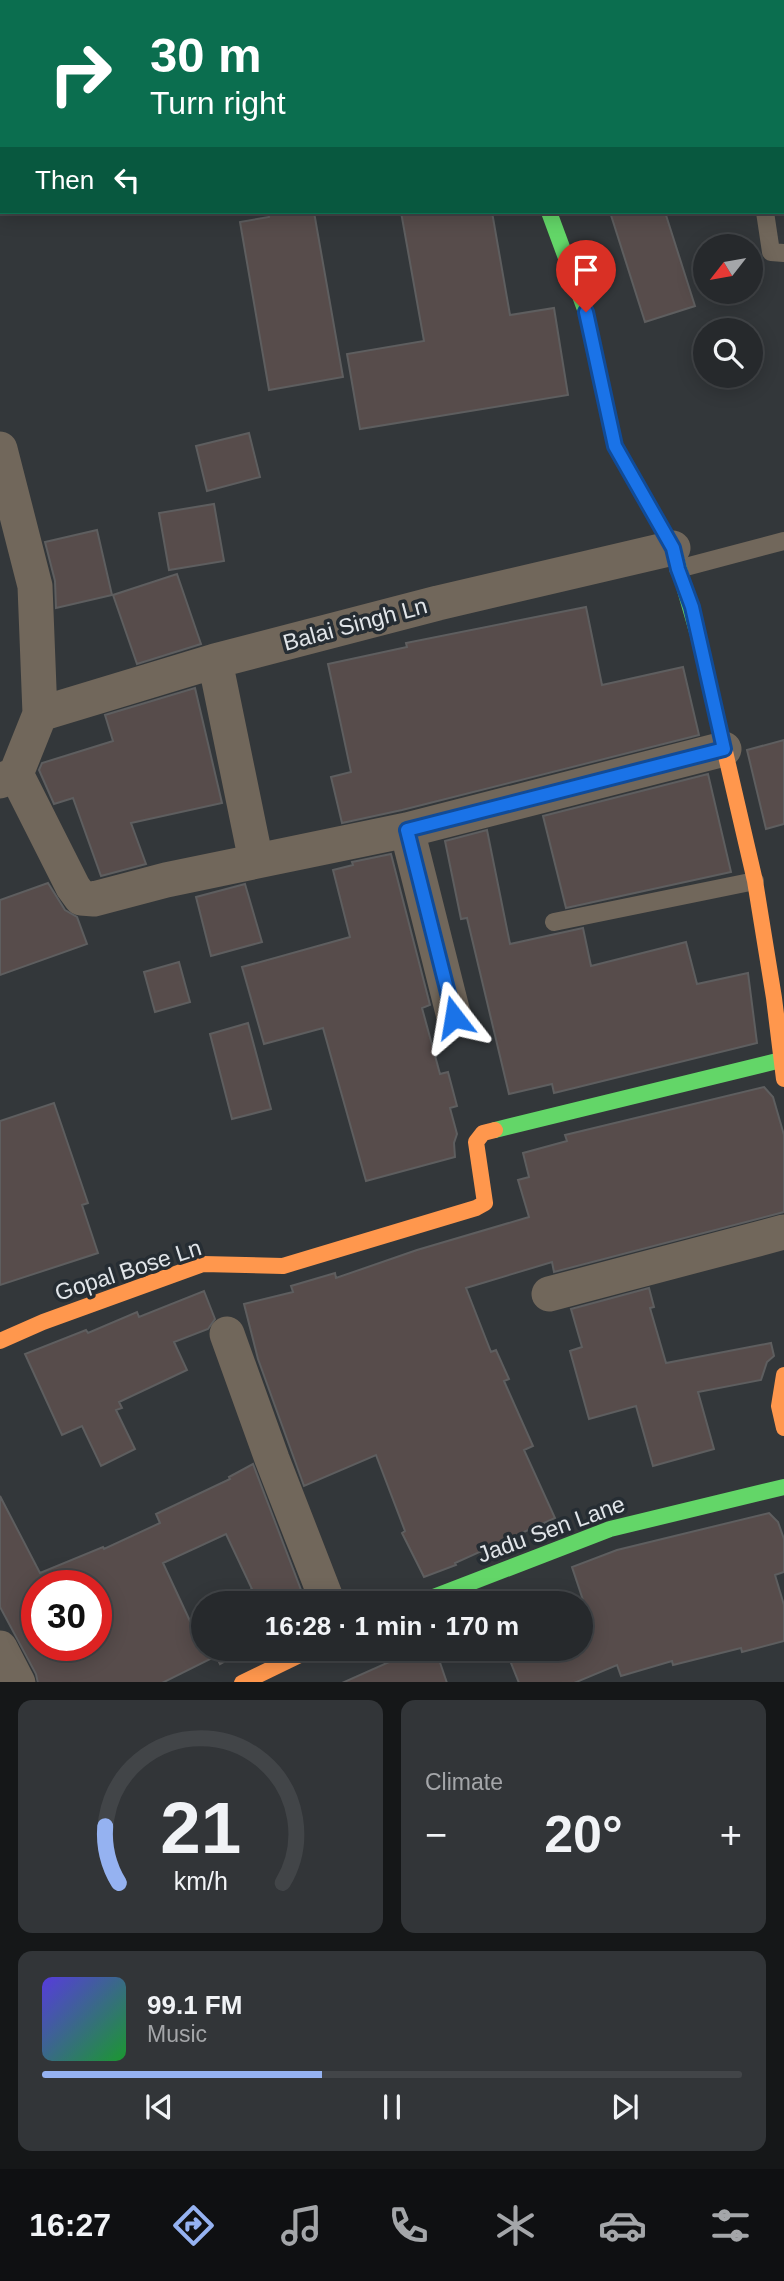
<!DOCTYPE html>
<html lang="en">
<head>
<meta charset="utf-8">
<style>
	body { margin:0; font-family:Helvetica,sans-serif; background:#323538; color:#f1f3f6; height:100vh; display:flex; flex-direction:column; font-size:26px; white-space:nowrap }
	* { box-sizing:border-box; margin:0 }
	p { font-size:23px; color:#a4a6a9 }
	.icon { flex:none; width:38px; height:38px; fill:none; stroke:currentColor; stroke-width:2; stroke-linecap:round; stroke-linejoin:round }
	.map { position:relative; height:1682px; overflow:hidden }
	.side { display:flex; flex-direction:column; gap:18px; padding:18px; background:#151718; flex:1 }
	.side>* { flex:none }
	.banner { position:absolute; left:0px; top:0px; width:784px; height:214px; box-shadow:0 4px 18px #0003,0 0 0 2px #424548; background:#0b6e4f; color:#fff; overflow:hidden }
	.needle { width:46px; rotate:239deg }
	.controls { position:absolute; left:693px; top:234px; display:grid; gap:14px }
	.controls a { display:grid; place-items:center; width:70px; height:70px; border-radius:50%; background:#26292c; box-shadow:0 4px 18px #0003,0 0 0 2px #424548; font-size:35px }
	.speed { position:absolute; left:21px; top:1570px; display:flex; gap:14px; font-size:35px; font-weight:700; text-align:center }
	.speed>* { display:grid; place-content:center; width:91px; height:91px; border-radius:50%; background:#26292c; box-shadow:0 4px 18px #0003,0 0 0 2px #424548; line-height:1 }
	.speed .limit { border:10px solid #d22; background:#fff; color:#111 }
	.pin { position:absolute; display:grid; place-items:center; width:60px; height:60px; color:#fff; margin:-72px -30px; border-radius:50% 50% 50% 0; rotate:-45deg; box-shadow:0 0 7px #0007 }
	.pin .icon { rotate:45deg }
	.me { position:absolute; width:77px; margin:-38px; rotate:346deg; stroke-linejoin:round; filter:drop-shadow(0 0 5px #0008) }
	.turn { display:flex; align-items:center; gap:24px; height:147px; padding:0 35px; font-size:32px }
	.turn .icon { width:91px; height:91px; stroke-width:2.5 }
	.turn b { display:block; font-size:49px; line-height:60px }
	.then { display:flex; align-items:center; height:66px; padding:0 35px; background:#0003; gap:14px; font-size:26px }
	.big { font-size:52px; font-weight:800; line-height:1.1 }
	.side .tile { flex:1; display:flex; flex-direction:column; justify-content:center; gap:10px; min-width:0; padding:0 24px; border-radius:14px; background:#323538 }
	.side .dial { align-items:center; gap:0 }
	.dial svg { height:182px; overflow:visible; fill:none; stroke:#424548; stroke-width:7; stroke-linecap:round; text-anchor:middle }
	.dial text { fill:#f1f3f6; stroke:none }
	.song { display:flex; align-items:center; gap:21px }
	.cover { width:84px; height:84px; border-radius:10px; background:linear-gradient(135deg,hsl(250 70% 55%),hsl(130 70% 35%)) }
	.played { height:7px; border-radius:4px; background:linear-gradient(90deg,#95b2f1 40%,#424548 40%) }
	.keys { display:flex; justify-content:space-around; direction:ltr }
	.heat { display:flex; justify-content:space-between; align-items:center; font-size:38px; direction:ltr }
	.side .tiles { flex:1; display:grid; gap:18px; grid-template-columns:1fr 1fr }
	.tile:last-child { grid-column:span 2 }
	.trip { position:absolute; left:191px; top:1591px; width:402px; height:70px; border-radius:35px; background:#26292c; box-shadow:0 4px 18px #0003,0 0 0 2px #424548; font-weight:800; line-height:70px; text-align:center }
	.menu { display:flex; height:112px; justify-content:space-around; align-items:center; background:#0f1012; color:#a4a6a9 }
	.menu .icon { width:49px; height:49px }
	.menu .on { color:#95b2f1 }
	.menu b { font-size:32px; color:#f1f3f6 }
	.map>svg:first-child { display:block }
	.building { fill:#574c4b; stroke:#5e5e5f; stroke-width:2; fill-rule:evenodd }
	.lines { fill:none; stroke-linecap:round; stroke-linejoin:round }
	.lane { stroke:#71675b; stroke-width:18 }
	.street { stroke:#71675b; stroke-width:35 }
	.fast { stroke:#63d668; stroke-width:16 }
	.slow { stroke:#ff974d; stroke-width:16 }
	.jam { stroke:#b3261e; stroke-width:16 }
	.route-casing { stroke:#114b97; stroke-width:18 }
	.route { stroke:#1a73e8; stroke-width:12 }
	.labels { text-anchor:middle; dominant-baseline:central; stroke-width:7; stroke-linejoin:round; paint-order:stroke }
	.street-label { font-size:23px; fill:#e1e5e9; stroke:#262d33 }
</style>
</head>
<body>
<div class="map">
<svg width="784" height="1683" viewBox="0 0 784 1683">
	<rect width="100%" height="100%" fill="#33373a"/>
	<path class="building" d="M 268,212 L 314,212 L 343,377 L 269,390 L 240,222 L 269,217 Z
		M 401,212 L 492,212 L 510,315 L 554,308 L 568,395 L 360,429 L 347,354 L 424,341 Z
		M 610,212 L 665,212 L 695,306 L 645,322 Z
		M 249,433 L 260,477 L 207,491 L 196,446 Z
		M 214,504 L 224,561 L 169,570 L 159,513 Z
		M 97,530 L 112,595 L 56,608 L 55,581 L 45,542 Z
		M 177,574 L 201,644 L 137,664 L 113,595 Z
		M 586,607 L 602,685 L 683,667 L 699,735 L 402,810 L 342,823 L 331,777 L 351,772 L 328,664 L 407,647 L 406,643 Z
		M 195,688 L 222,803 L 131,823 L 146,864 L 101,876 L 73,798 L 54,804 L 39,770 L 42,763 L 113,741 L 105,715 Z
		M 784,740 L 784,824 L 766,829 L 747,750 Z
		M 708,774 L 731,872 L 566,908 L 543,816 Z
		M 487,830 L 510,944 L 583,928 L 591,966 L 686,942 L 697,984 L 748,973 L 757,1043 L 554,1093 L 552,1084 L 509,1094 L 467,918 L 461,919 L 445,841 Z
		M 391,854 L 430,1005 L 422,1008 L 440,1074 L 448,1072 L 457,1106 L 450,1108 L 457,1134 L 454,1143 L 455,1157 L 366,1181 L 323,1028 L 264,1044 L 242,967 L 350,937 L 333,870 L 353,865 L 352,862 Z
		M 48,883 L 65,910 L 77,917 L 87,944 L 0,975 L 0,900 Z
		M 245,884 L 262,942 L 211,956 L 196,897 Z
		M 179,962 L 190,1002 L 155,1012 L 144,972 Z
		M 248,1023 L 271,1109 L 232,1119 L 210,1034 Z
		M 764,1087 L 773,1097 L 784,1135 L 784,1212 L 554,1272 L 552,1262 L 466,1288 L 491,1352 L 496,1350 L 509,1379 L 504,1381 L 533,1446 L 524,1450 L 555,1518 L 455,1563 L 456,1565 L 424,1577 L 402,1533 L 405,1531 L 376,1455 L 304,1486 L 258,1359 L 244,1304 L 293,1292 L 291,1286 L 335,1273 L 336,1278 L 417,1250 L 529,1217 L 518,1180 L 529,1177 L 523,1153 L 567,1141 L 565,1135 Z
		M 54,1103 L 88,1203 L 82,1205 L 98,1253 L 0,1285 L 0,1121 Z
		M 649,1288 L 654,1307 L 650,1308 L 666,1363 L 771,1343 L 774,1356 L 767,1362 L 761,1380 L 698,1392 L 714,1449 L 653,1466 L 636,1406 L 589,1419 L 570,1351 L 582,1347 L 571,1309 Z
		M 204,1291 L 215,1319 L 208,1329 L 174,1342 L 187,1370 L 119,1402 L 122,1408 L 116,1410 L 135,1449 L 101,1466 L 82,1426 L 62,1435 L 25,1354 L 86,1330 L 88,1333 L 137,1312 L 139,1317 Z
		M 253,1464 L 306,1603 L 225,1603 L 252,1589 L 226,1534 L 163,1563 L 190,1621 L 203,1614 L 203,1648 L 248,1648 L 220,1664 L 216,1656 L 162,1683 L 38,1683 L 36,1674 L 0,1607 L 0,1496 L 40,1573 L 103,1547 L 104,1549 L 160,1523 L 156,1514 L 230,1479 L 229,1477 ZM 37,1586 L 96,1586 L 96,1645 L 37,1645 Z
		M 769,1513 L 778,1522 L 784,1539 L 784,1572 L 775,1575 L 784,1605 L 784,1641 L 742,1652 L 741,1648 L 673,1665 L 672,1661 L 621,1676 L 617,1665 L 574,1683 L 519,1683 L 505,1648 L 581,1648 L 581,1635 L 593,1630 L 572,1567 L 617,1550 Z
		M 391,1648 L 435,1648 L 447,1683 L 342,1683 L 396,1659 Z"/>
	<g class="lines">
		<path class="lane" d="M 731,0 L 731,2
			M 765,212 L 771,252 L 784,253
			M 678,569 L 784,541
			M 554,922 L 755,881"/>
		<path class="street" d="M 0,449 L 35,586 L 40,714 L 16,774 L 0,781
			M 215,661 L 256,861
			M 40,714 L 215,661 L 438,603 L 673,548
			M 16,774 L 73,887 L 81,898 L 94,899 L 166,880 L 407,830 L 724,749
			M 407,830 L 454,1017
			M 549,1294 L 784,1232
			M 227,1334 L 272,1459 L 328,1603
			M 0,1648 L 18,1683"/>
		<path class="fast" d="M 366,2 L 377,0
			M 0,63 L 2,63
			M 549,212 L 586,312 L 615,446 L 673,548 L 698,635
			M 495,1130 L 781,1060
			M 418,1603 L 610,1529 L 784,1487"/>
		<path class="slow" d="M 698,635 L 755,881 L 774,998 L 784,1079
			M 0,1341 L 43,1322 L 203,1264 L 283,1266 L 476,1208 L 485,1203 L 476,1142 L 483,1133 L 495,1130
			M 784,1375 L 779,1406 L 784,1428
			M 242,1683 L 314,1648"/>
		<path class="jam" d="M 471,0 L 472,2"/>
	</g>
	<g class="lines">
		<defs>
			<path id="route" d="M 454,1017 L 407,830 L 724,749 L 692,607 L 678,569 L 673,548 L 615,446 L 586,312"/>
		</defs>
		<use href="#route" class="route-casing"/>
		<use href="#route" class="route"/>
	</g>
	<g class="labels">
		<g class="street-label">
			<text transform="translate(355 624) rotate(-15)">Balai Singh Ln</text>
			<text transform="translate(128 1270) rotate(-18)">Gopal Bose Ln</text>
			<text transform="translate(551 1529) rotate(-20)">Jadu Sen Lane</text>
		</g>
	</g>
</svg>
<div class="controls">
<a><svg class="needle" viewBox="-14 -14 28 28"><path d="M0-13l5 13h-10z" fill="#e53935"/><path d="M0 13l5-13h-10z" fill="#a4a6a9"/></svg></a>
<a><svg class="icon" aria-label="search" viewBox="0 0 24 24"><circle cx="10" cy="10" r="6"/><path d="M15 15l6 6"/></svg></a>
</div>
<div class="speed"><div class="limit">30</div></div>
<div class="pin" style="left:586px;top:312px;background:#d93025"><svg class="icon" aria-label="arrive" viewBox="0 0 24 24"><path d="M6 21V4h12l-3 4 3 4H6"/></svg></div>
<svg class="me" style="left:454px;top:1017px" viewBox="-20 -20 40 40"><path d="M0-17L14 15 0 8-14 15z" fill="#1a73e8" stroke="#fff" stroke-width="4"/></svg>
<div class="trip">16:28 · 1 min · 170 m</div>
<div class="banner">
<div class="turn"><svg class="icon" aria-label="right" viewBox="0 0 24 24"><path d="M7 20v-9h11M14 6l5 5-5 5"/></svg><div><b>30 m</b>Turn right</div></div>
<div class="then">Then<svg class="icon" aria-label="left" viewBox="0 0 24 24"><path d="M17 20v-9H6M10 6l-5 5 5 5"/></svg></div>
</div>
</div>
<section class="side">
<div class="tiles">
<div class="tile dial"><svg viewBox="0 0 100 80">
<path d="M14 69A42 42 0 1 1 86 69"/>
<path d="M14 69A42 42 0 0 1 8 44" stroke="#95b2f1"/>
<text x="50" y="56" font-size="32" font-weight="700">21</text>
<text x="50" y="72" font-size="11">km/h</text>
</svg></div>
<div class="tile"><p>Climate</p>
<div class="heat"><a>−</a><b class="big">20°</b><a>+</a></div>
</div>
<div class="tile">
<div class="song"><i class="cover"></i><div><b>99.1 FM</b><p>Music</p></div></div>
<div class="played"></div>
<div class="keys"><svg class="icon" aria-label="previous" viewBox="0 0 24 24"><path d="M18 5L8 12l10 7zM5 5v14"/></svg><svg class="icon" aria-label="pause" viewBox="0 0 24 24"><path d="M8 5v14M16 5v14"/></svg><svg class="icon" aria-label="next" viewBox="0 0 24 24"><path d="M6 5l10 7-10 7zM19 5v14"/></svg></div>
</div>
</div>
</section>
<nav class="menu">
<b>16:27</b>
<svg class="icon on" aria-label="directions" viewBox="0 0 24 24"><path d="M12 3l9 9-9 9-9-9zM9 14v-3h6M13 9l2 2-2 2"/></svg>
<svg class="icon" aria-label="music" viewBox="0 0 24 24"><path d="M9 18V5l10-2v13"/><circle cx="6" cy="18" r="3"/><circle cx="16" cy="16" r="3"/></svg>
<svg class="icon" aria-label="phone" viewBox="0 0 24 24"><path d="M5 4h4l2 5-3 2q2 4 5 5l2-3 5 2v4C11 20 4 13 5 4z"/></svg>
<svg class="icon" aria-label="climate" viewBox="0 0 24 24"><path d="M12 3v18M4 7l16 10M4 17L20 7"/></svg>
<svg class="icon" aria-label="car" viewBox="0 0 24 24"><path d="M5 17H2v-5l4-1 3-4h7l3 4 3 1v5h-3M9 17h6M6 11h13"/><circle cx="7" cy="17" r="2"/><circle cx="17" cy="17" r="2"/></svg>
<svg class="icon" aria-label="filters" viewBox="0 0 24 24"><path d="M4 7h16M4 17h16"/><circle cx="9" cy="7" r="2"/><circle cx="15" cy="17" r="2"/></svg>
</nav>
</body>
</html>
